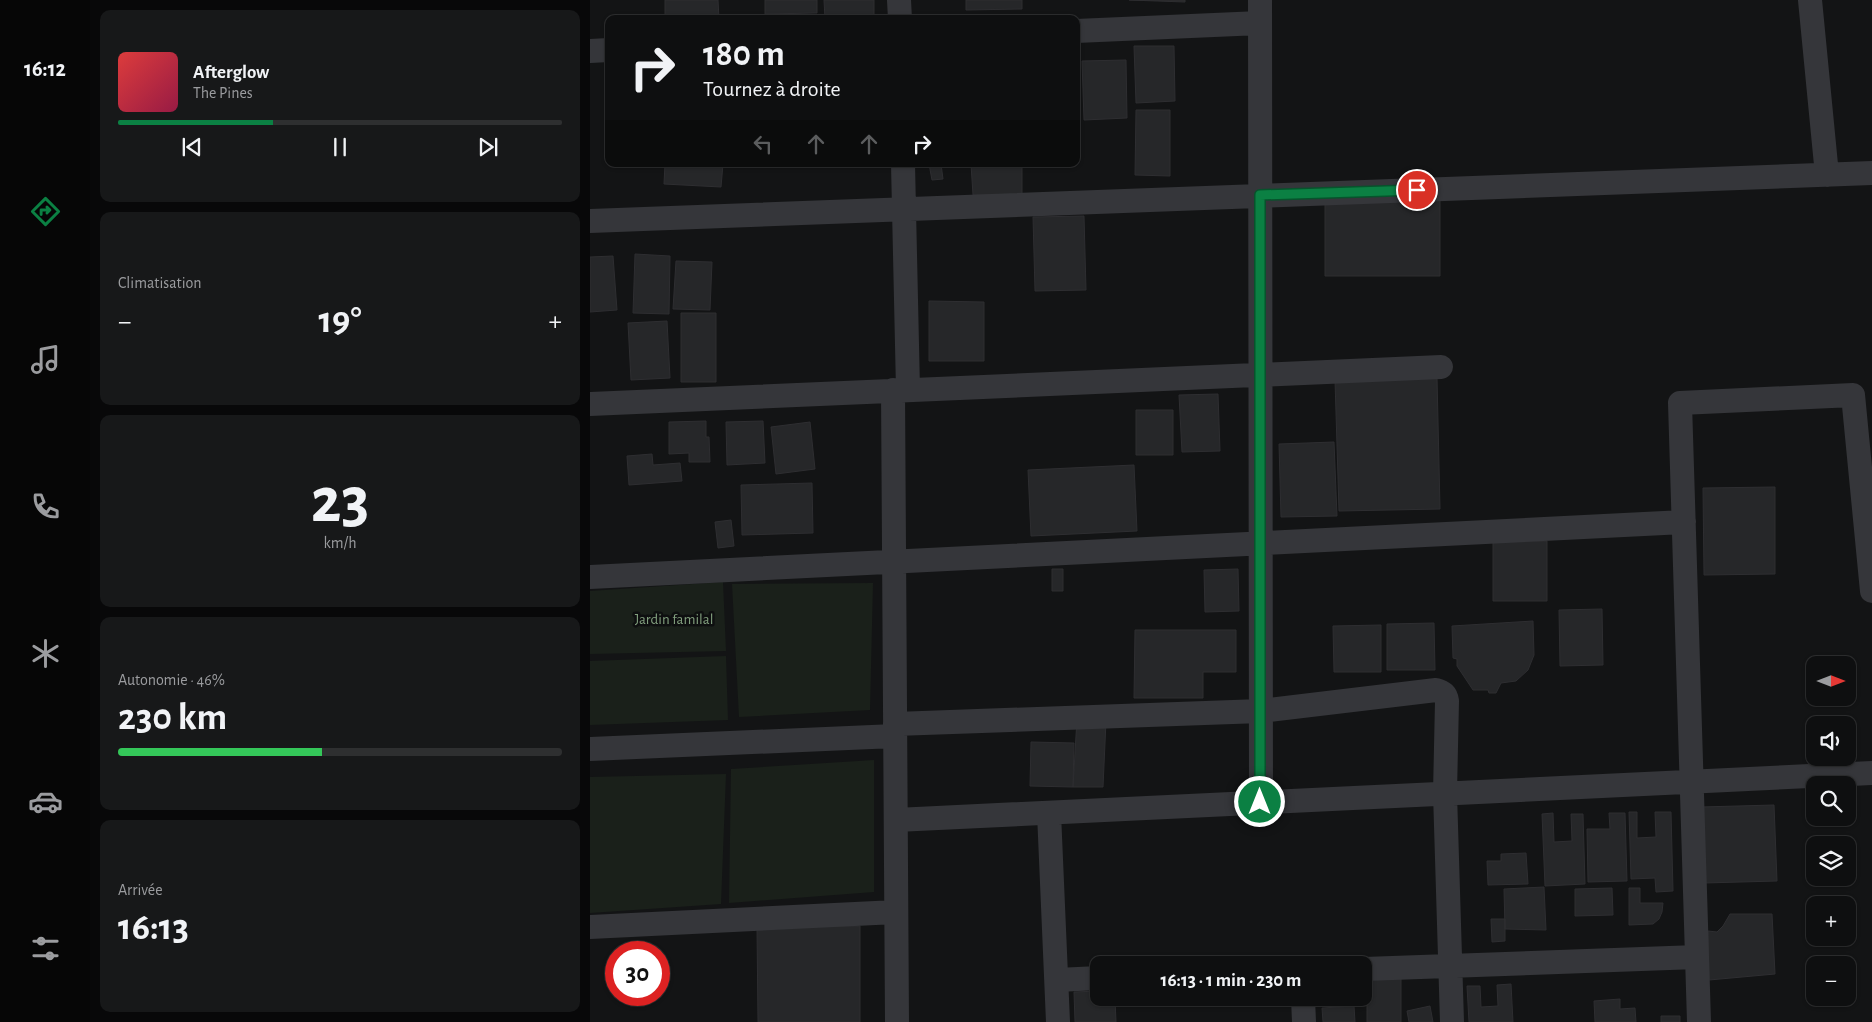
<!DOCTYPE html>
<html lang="fr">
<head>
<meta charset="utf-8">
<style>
	body { margin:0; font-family:"Alegreya Sans",sans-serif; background:#171819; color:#f1f3f6; height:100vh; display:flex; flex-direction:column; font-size:19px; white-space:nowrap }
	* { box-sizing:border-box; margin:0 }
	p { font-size:16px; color:#9b9c9f }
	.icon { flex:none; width:28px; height:28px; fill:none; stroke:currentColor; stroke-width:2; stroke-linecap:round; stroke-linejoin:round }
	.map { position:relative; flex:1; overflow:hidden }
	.panel { display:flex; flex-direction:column; gap:10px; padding:10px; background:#080809; width:500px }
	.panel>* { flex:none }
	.banner { position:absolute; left:15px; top:15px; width:475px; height:152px; border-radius:10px; box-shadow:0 1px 4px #0004,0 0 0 1px #2e2f30; background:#0e0f10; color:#f1f3f6; overflow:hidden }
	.needle { width:32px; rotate:90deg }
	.fabs { position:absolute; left:1216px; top:656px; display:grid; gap:10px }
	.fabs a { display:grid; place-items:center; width:50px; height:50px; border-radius:10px; background:#0e0f10; box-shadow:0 1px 4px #0004,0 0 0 1px #2e2f30; font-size:25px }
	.speed { position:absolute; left:15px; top:941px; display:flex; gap:10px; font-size:25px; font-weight:700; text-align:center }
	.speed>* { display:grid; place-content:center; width:65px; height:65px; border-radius:50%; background:#0e0f10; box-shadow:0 1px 4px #0004,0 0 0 1px #2e2f30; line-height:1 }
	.speed .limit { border:8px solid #d22; background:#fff; color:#111 }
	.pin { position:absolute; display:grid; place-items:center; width:42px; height:42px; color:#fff; margin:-21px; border:2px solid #fff; border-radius:50%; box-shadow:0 1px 5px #0007 }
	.me { position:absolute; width:55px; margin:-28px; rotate:0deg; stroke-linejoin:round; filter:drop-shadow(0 0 4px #0008) }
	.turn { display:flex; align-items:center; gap:18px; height:105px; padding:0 15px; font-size:22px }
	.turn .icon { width:65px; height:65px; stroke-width:2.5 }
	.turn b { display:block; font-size:35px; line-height:42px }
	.lanes { display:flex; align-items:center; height:48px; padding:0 15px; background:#0003; justify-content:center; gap:25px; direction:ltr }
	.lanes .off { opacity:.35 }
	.big { font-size:38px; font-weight:700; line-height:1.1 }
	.panel .card { flex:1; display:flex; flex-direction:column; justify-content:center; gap:8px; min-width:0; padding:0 18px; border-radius:10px; background:#171819 }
	.panel .dial { align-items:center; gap:0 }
	.dial b { font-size:65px; line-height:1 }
	.song { display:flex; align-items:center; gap:15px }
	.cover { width:60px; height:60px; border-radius:8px; background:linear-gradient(135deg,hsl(0 70% 55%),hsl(340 70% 35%)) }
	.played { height:5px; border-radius:2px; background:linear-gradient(90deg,#0b8043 35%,#2e2f30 35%) }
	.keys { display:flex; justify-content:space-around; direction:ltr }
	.heat { display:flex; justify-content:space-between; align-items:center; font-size:28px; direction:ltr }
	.charge { height:8px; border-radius:4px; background:linear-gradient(90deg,#34c759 46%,#2e2f30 0) }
	.trip { position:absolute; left:500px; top:956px; width:282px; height:50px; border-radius:10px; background:#0e0f10; box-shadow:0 1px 4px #0004,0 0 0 1px #2e2f30; font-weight:700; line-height:50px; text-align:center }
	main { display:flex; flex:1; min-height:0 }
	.tabs { display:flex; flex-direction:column; width:90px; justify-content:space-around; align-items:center; background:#060606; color:#9b9c9f }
	.tabs .icon { width:35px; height:35px }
	.tabs .active { color:#0b8043 }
	.tabs b { font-size:22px; color:#f1f3f6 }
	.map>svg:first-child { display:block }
	.green { fill:#1a201a }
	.building { fill:#262729; stroke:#2e2e31 }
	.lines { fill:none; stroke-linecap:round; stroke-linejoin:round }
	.minor { stroke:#35363a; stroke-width:24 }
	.route-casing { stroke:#07532c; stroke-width:12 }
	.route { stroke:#0b8043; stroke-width:9 }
	.labels { text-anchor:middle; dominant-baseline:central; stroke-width:5; stroke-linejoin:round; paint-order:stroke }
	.park-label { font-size:15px; fill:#829f7e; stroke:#0e0f10 }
</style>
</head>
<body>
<main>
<nav class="tabs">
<b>16:12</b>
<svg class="icon active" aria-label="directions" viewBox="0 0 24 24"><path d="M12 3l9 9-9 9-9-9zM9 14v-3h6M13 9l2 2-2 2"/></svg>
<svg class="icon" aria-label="music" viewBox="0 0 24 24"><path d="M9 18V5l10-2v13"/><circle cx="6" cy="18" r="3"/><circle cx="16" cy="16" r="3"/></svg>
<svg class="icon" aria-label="phone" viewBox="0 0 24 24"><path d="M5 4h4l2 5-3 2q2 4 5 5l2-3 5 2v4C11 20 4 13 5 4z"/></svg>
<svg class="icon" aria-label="climate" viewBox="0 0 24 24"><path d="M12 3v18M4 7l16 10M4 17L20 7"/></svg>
<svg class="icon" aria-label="car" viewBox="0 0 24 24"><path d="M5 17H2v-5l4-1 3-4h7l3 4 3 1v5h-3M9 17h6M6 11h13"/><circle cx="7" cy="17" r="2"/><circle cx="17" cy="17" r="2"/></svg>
<svg class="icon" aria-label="filters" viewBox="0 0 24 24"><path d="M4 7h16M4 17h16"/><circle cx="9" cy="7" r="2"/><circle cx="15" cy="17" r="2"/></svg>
</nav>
<section class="panel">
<div class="card">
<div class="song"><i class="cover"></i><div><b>Afterglow</b><p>The Pines</p></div></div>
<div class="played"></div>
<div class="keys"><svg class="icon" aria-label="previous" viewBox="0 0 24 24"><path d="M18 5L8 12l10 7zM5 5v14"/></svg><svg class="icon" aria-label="pause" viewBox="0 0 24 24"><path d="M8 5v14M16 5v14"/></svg><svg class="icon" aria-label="next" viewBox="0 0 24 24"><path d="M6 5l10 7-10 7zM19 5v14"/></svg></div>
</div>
<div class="card"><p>Climatisation</p>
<div class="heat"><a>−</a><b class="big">19°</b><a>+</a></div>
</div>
<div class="card dial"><b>23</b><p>km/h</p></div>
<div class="card"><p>Autonomie · 46%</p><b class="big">230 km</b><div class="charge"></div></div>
<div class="card"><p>Arrivée</p><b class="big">16:13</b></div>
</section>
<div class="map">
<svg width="1282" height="1022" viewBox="0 0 1282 1022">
	<rect width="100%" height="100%" fill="#131415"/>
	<path class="green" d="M 133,582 L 136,651 L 0,654 L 0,591 Z
		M 283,583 L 280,710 L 149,717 L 142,584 Z
		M 136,656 L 138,720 L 0,725 L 0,661 Z
		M 284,760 L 284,892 L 139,903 L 141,769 Z
		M 136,774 L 131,904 L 0,913 L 0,777 Z"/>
	<path class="building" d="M 75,0 L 128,0 L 129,19 L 75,19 Z
		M 175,0 L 227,0 L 227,13 L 175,14 Z
		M 234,0 L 284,0 L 284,18 L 235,19 Z
		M 376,0 L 432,0 L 432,9 L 376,10 Z
		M 539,0 L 595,0 L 595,2 Z
		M 544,46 L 584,46 L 585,101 L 546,103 Z
		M 536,60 L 537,118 L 494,120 L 492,61 Z
		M 546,110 L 580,110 L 580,176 L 545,175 Z
		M 75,164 L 133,164 L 131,187 L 74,184 Z
		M 339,164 L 351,164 L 353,179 L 342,180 Z
		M 381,164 L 432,164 L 432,194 L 383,195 Z
		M 735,199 L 850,199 L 850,276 L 735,276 Z
		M 494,216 L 496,290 L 445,291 L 443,217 Z
		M 45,254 L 80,256 L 79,314 L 43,313 Z
		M 23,256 L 27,310 L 0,312 L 0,257 Z
		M 86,261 L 122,262 L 120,310 L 83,309 Z
		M 339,301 L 394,302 L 394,361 L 339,361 Z
		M 91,313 L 126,313 L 126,382 L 91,382 Z
		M 77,321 L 80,378 L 41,380 L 38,323 Z
		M 847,378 L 850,509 L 749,511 L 745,380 Z
		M 628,394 L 630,451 L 592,452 L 589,395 Z
		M 546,410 L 583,410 L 583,455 L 546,455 Z
		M 116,421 L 116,437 L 119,437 L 120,462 L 99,462 L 99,453 L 79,454 L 79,422 Z
		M 173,421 L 175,463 L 137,465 L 136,422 Z
		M 220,422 L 225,469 L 186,474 L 181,427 Z
		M 744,442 L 747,516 L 691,517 L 689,444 Z
		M 62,454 L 63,465 L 90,463 L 92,481 L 39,485 L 37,456 Z
		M 544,465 L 547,531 L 441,536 L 438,470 Z
		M 222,483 L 223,533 L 152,535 L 151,485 Z
		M 1185,487 L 1185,574 L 1114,575 L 1113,488 Z
		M 141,520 L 144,546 L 128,548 L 125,522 Z
		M 903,541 L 957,541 L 957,601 L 903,601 Z
		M 462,569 L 473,569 L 473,591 L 462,591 Z
		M 648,569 L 649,611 L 615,612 L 614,570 Z
		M 1012,609 L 1013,665 L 970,666 L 969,610 Z
		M 943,621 L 944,655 L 938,670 L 926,681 L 911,683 L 906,693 L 899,693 L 898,690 L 883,690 L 867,666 L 867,659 L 863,658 L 862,626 Z
		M 844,623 L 845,670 L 797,670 L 797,624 Z
		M 791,625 L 791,672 L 744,672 L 743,626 Z
		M 545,630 L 646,630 L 646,672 L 613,672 L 613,698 L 544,698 Z
		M 487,719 L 516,721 L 513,787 L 483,787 Z
		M 441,742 L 484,743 L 483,787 L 440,786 Z
		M 1184,805 L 1187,881 L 1114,883 L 1111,807 Z
		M 1039,812 L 1047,812 L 1047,838 L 1066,837 L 1065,812 L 1081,812 L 1083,891 L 1066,892 L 1065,878 L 1041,879 Z
		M 963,813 L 964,842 L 982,841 L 981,814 L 993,814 L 995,884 L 955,886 L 952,814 Z
		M 1019,813 L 1035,813 L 1037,881 L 998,882 L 997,829 L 1020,829 Z
		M 936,853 L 938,884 L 898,885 L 897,861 L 911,861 L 911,854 Z
		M 954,887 L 956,930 L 915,929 L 914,889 Z
		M 1022,888 L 1023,915 L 985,916 L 985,889 Z
		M 1039,888 L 1050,888 L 1050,903 L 1073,903 L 1072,912 L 1069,919 L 1063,924 L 1039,925 Z
		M 1140,914 L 1182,914 L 1185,974 L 1119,980 L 1118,931 L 1127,932 L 1133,926 Z
		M 901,919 L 915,919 L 915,941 L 902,942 Z
		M 270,926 L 270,1022 L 168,1022 L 167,927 Z
		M 777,977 L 811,977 L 811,1022 L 777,1022 Z
		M 921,984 L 923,1022 L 879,1022 L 877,986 L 890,986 L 891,1007 L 908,1006 L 907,985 Z
		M 509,991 L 509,998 L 525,998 L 526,1022 L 485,1022 L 484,992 Z
		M 1030,999 L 1030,1009 L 1045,1008 L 1046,1022 L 1005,1022 L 1004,1001 Z
		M 764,1006 L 765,1022 L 733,1022 L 732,1008 Z
		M 840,1006 L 843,1022 L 819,1022 L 817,1011 Z
		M 1071,1016 L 1090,1016 L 1090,1022 L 1071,1022 Z"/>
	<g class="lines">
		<path class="minor" d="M 309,0 L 310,19
			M 670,0 L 671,802
			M 1220,0 L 1237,175
			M 486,31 L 670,23
			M 0,51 L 19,50
			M 313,164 L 318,390
			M 0,221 L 1282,173
			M 303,390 L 307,1022
			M 0,404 L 851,367
			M 0,577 L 1094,522
			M 305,724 L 671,711 L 846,690 C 853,692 856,694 857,701 L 855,793 L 862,1022
			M 0,749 L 305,736
			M 459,813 L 468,1022
			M 306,820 L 1282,773
			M 0,927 L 306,912
			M 774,969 L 1107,957
			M 467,980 L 509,978
			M 713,998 L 714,1022
			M 1109,1022 L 1090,403 L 1263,395 L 1282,591"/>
	</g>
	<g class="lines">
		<defs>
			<path id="route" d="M 670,802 L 670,195 L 827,190"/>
		</defs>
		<use href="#route" class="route-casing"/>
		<use href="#route" class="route"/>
	</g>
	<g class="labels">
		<g class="park-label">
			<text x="84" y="619">Jardin familal</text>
		</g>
	</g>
</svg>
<div class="fabs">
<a><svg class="needle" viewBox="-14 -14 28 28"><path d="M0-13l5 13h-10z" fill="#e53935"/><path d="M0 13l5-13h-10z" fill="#9b9c9f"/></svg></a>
<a><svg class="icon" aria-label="sound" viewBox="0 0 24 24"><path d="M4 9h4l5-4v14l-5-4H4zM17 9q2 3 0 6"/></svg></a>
<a><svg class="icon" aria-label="search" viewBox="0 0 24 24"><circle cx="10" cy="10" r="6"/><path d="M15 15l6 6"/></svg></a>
<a><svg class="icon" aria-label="layers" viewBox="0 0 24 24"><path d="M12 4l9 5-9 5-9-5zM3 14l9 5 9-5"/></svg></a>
<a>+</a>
<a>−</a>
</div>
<div class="speed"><div class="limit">30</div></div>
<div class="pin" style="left:827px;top:190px;background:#d93025"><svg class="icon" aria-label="arrive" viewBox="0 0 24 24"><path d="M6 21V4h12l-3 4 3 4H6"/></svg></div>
<svg class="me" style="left:670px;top:802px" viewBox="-20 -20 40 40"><circle r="17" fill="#0b8043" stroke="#fff" stroke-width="3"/><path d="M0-11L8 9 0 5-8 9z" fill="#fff"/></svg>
<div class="trip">16:13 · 1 min · 230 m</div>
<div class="banner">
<div class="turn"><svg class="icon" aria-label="right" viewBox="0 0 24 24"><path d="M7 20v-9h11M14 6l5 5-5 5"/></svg><div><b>180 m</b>Tournez à droite</div></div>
<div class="lanes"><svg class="icon off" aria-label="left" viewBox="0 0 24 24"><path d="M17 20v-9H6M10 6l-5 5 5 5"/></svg><svg class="icon off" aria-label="ahead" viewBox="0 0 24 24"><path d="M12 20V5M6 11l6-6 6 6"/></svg><svg class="icon off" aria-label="ahead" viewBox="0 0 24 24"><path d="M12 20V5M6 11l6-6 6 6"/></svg><svg class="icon" aria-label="right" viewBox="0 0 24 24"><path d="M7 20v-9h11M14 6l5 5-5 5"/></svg></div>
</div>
</div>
</main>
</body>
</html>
